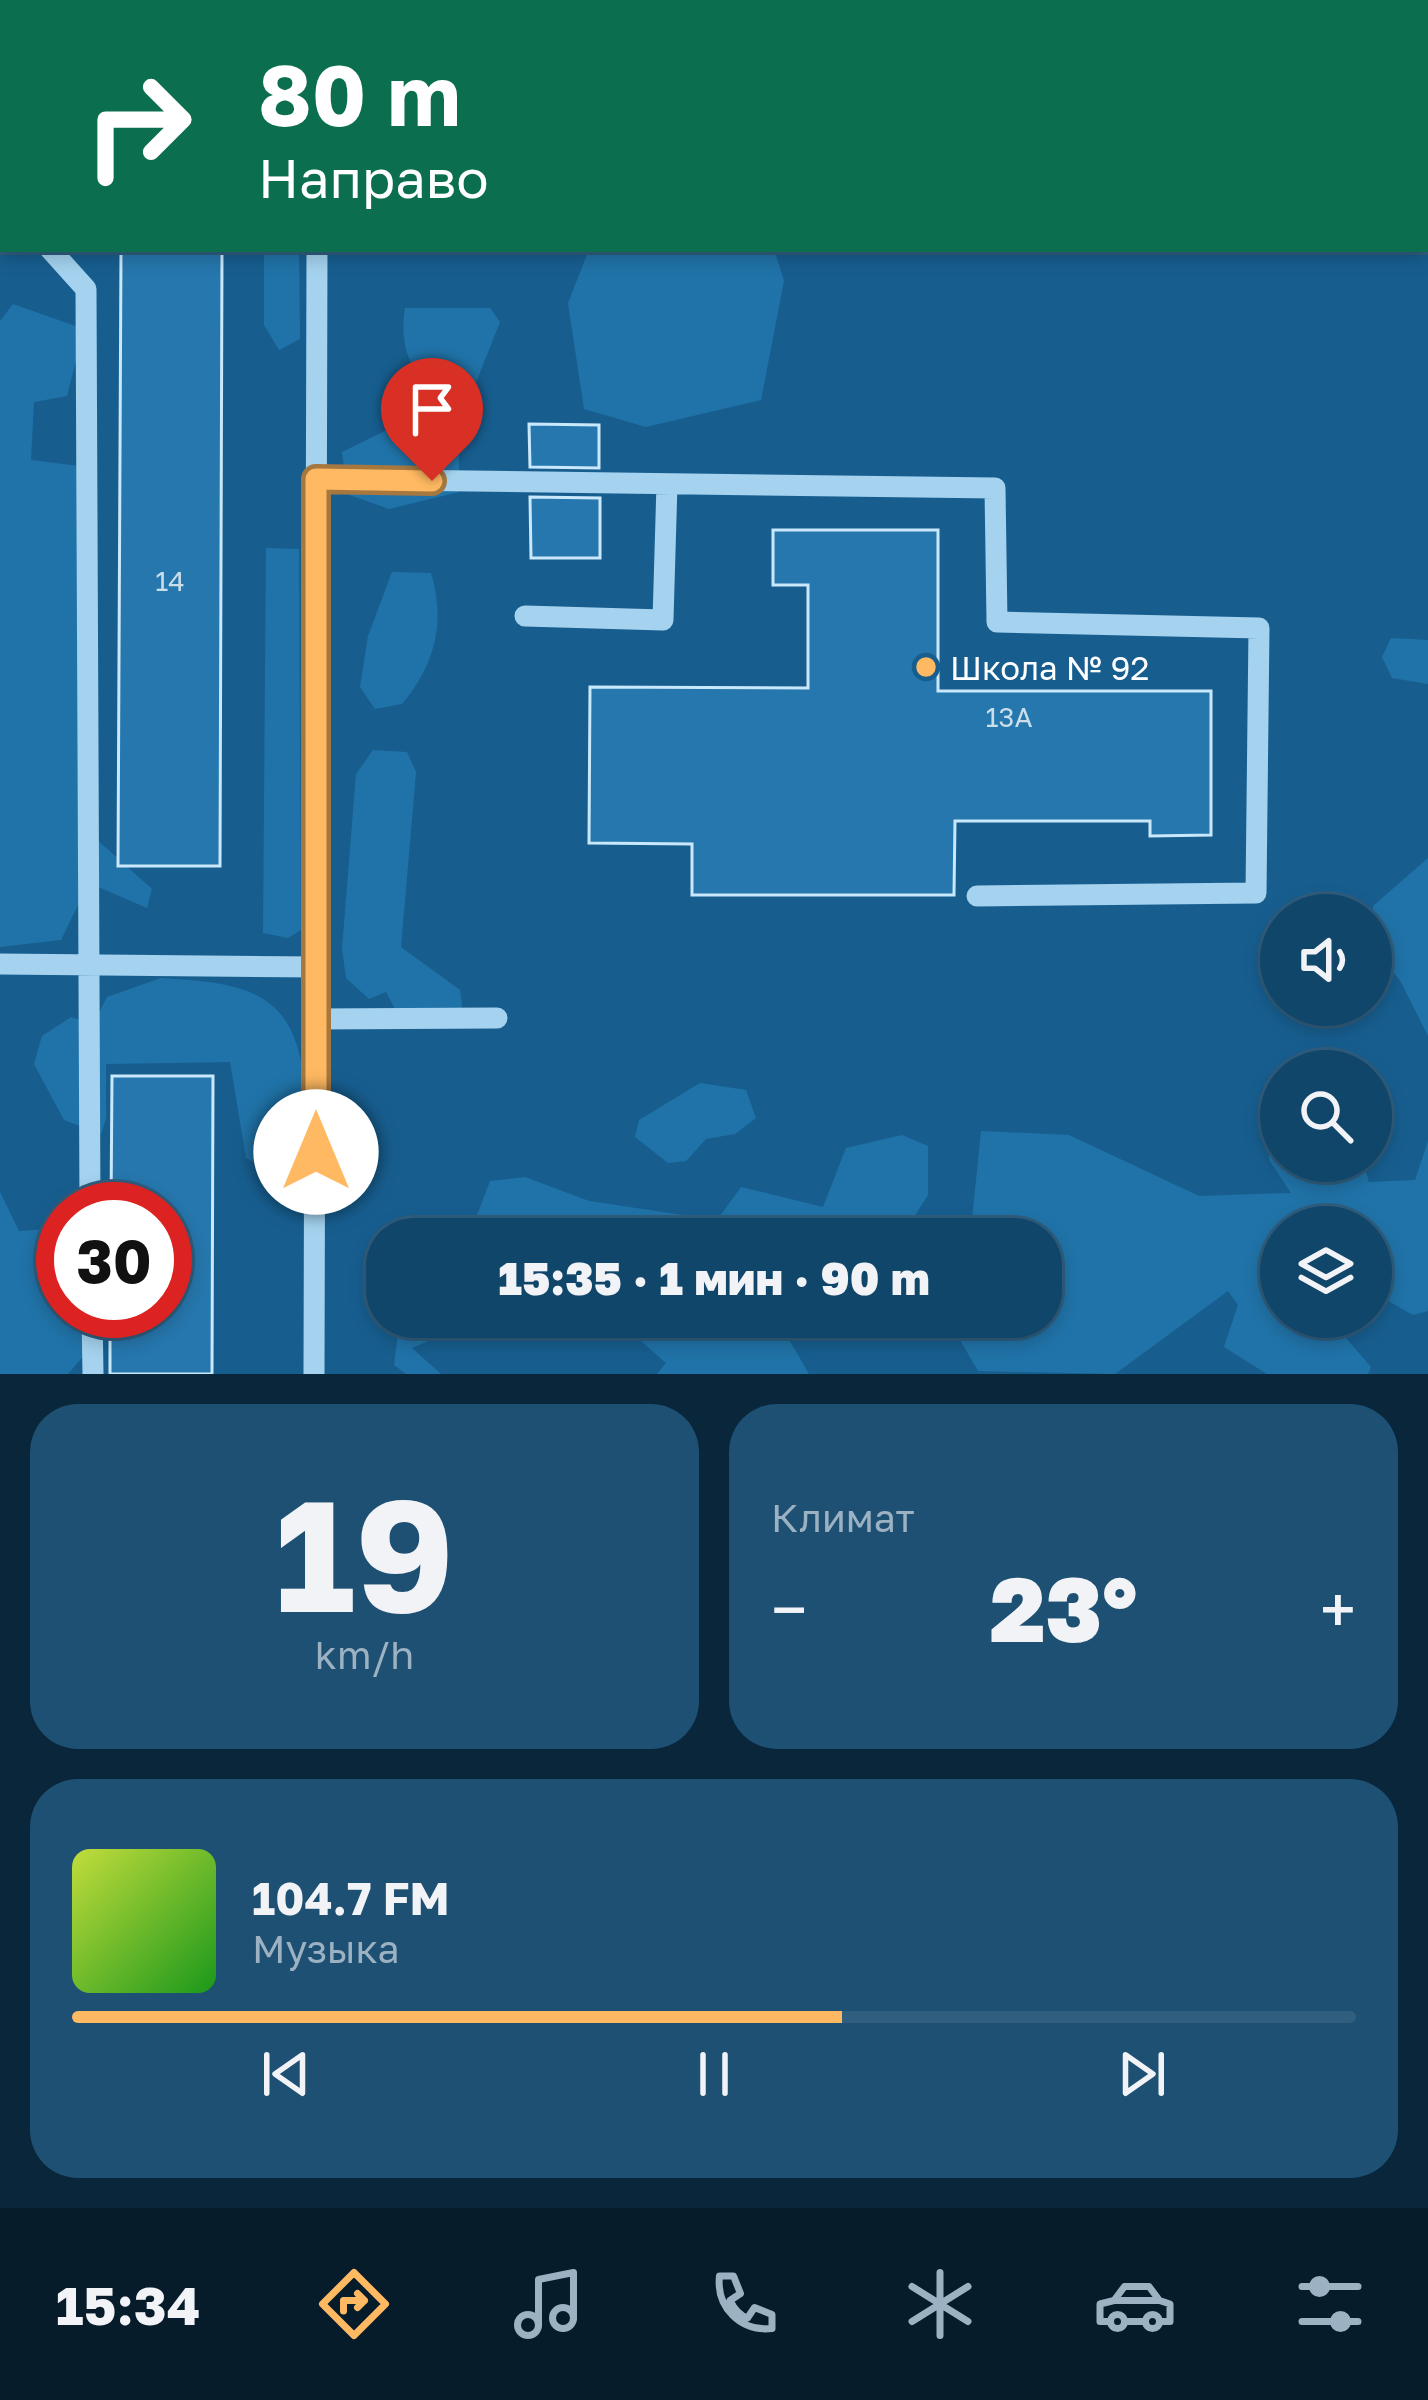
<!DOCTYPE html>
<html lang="ru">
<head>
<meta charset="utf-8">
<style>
	body { margin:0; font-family:"Golos Text",sans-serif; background:#1e5073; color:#f1f3f6; height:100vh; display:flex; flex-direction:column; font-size:45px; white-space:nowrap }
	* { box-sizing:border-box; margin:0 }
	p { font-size:39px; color:#9cb1c1 }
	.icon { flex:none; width:66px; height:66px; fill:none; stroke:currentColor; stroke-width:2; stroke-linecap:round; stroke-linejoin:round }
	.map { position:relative; height:1374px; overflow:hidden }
	.details { display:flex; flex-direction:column; gap:30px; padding:30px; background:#09263b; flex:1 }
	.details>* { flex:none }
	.banner { position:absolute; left:0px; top:0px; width:1428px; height:252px; box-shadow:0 6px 18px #0003,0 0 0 3px #305e7e; background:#0b6e4f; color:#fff; overflow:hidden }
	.fabs { position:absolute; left:1260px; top:894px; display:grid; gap:24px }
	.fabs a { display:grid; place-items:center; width:132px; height:132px; border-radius:50%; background:#11466b; box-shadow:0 6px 18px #0003,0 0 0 3px #305e7e; font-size:60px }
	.speed { position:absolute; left:36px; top:1182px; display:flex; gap:24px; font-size:60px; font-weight:700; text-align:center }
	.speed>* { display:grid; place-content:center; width:156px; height:156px; border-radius:50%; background:#11466b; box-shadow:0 6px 18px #0003,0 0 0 3px #305e7e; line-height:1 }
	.speed .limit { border:18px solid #d22; background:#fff; color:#111 }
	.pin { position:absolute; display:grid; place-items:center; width:102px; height:102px; color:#fff; margin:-123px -51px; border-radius:50% 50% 50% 0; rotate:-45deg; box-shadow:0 0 12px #0007 }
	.pin .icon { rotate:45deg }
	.me { position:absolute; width:132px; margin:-66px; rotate:0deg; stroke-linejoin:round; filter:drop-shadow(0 0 9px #0008) }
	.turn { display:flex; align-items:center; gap:42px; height:252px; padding:0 60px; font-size:54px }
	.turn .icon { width:156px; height:156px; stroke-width:2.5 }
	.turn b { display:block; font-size:84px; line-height:102px }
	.big { font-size:90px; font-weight:800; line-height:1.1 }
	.details .widget { flex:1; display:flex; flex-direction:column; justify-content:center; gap:18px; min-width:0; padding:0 42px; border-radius:48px; background:#1e5073 }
	.details .dial { align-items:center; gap:0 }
	.dial b { font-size:156px; line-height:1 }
	.song { display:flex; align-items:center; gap:36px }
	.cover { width:144px; height:144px; border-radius:18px; background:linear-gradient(135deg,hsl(70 70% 55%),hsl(120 70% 35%)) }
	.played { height:12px; border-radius:6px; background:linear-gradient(90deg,#ffb962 60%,#305e7e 60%) }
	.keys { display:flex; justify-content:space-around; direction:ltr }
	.heat { display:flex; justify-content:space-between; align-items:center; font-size:66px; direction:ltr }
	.details .tiles { flex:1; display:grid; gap:30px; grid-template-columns:1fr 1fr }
	.widget:last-child { grid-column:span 2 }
	.trip { position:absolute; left:366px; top:1218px; width:696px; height:120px; border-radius:48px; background:#11466b; box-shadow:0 6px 18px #0003,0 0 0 3px #305e7e; font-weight:800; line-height:120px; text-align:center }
	.dock { display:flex; height:192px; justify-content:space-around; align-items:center; background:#071c2b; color:#9cb1c1 }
	.dock .icon { width:84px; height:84px }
	.dock .active { color:#ffb962 }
	.dock b { font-size:54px; color:#f1f3f6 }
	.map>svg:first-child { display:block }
	.green { fill:#2073a8 }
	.building { fill:#2677ad; stroke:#cae8fb; stroke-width:3 }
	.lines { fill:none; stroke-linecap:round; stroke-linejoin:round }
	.minor { stroke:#a4d2ef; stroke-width:21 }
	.route-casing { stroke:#a67840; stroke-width:30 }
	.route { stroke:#ffb962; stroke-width:21 }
	.poi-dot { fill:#ffb962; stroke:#175e8f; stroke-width:4.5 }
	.labels { text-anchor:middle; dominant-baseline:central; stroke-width:12; stroke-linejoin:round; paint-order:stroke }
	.number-label { font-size:27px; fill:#c9ddea }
	.poi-label { font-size:33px; fill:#fff; stroke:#175e8f; text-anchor:start }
</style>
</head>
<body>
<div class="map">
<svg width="1428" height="1374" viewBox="0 0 1428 1374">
	<rect width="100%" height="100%" fill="#175e8f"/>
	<path class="green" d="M 264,249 L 299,249 L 300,339 L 279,350 L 264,325 Z
		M 774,249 L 784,281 L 761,400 L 646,427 L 584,409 L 568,303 L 588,252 Z
		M 13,304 L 84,329 L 67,396 L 34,402 L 31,460 L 79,466 L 94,837 L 152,889 L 147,908 L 89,883 L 61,940 L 0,947 L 0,321 Z
		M 405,308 L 490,308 L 500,322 L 475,385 L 423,387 C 407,359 400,340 405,308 Z
		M 424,423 L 459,456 L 459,492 L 389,509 L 347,494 L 342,452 L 395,426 Z
		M 266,548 L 299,549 L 301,930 L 288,938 L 263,933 Z
		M 392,572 L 431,573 C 446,622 435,665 402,704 L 375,709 L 360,687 L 368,636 Z
		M 1391,638 L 1428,640 L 1428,684 L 1392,678 L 1382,657 Z
		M 373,750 L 407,752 L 416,772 L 401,947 L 460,990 L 463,1013 L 401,1020 L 386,992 L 369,999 L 346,978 L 342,949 L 356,774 Z
		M 1428,858 L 1428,1036 L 1401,982 L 1371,943 L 1373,906 Z
		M 161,978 C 243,983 296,989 304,1084 C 307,1131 310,1138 291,1183 L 246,1158 L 230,1062 L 106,1064 L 106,1119 L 101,1134 L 64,1120 L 34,1064 L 42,1036 L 71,1017 L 93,1024 L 107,997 Z
		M 700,1083 L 746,1090 L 756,1118 L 735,1134 L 706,1139 L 686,1161 L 668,1163 L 635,1137 L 639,1120 Z
		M 981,1131 L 1069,1135 L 1199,1196 L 1291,1193 L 1269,1160 L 1270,1141 L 1281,1135 L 1281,1161 L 1363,1161 L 1369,1182 L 1415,1180 L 1428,1141 L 1428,1311 L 1413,1315 L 1371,1291 L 1371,1227 L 1281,1227 L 1281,1317 L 1328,1317 L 1371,1367 L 1368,1374 L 1267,1374 L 1224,1347 L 1238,1305 L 1228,1291 L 1115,1374 L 978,1371 L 960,1340 L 962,1317 L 1041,1317 L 1041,1239 L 970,1239 Z
		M 902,1135 L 928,1146 L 928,1195 L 900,1239 L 468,1239 L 490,1181 L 525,1177 L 589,1201 L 717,1220 L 741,1187 L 823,1207 L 846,1148 Z
		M 0,1192 L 19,1231 L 63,1228 L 63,1311 L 84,1311 L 86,1353 L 68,1374 L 0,1374 Z
		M 400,1317 L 446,1317 L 445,1334 L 412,1348 L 441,1374 L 406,1374 L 394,1365 Z
		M 631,1317 L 776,1317 L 809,1374 L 657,1374 L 666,1363 L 634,1335 Z"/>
	<path class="building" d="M 121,249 L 222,249 L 220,866 L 118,866 Z
		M 529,424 L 599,425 L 599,468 L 530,467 Z
		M 530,497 L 600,498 L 600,558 L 531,558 Z
		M 773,530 L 938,530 L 938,691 L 1211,691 L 1211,835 L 1150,836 L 1150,821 L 955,821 L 954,895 L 692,895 L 692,844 L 589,843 L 590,687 L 808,688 L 808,585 L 773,585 Z
		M 112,1076 L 213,1076 L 212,1374 L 110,1374 L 110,1311 L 165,1311 L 165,1209 L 111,1209 Z"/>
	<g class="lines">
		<path class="minor" d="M 1246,0 L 1246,3
			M 317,3 L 317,0
			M 0,211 L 3,211
			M 1425,221 L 1428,221
			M 50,249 L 86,289 L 90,1209
			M 316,479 L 995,488 L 997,622 L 1259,628 L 1256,893 L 977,896
			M 525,616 L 663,620 L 667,484
			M 0,964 L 317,967
			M 316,1019 L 497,1018
			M 92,1311 L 93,1374
			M 314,1374 L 317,249"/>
	</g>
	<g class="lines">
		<defs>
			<path id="route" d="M 316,1152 L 316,479 L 432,481"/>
		</defs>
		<use href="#route" class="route-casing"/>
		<use href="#route" class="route"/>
	</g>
	<circle class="poi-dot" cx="926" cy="667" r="12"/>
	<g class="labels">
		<g class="number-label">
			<text x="170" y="581">14</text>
			<text x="1009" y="717">13А</text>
		</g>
		<g class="poi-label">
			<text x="950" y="667">Школа № 92</text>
		</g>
	</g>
</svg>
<div class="fabs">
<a><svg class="icon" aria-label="sound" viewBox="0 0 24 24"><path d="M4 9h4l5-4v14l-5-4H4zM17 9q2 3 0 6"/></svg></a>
<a><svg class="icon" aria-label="search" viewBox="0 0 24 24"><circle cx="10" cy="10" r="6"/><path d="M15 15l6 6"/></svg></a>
<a><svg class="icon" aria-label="layers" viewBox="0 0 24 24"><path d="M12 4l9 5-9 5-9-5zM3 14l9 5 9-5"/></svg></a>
</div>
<div class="speed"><div class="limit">30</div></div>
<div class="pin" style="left:432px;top:481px;background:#d93025"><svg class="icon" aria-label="arrive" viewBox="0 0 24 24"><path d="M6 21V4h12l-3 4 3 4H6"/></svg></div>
<svg class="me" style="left:316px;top:1152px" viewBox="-20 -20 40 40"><circle r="19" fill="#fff"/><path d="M0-13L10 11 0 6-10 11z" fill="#ffb962"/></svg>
<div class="trip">15:35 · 1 мин · 90 m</div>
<div class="banner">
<div class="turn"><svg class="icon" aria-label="right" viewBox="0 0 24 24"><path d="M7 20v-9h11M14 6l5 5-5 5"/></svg><div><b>80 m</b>Направо</div></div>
</div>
</div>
<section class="details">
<div class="tiles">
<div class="widget dial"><b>19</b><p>km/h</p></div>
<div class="widget"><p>Климат</p>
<div class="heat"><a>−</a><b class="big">23°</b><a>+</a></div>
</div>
<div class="widget">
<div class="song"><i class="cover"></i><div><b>104.7 FM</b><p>Музыка</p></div></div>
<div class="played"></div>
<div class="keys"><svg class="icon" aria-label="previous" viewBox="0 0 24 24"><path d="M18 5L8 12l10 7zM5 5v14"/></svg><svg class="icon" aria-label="pause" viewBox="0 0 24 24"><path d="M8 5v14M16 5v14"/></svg><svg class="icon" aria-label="next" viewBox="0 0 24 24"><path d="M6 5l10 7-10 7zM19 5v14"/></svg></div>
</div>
</div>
</section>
<nav class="dock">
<b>15:34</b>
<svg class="icon active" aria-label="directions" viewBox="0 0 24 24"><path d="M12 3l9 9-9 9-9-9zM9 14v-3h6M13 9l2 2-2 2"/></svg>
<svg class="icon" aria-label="music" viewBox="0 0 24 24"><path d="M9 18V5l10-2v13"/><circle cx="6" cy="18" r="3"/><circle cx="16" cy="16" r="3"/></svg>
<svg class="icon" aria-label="phone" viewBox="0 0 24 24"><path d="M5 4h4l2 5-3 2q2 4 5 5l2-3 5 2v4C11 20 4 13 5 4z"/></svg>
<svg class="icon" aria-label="climate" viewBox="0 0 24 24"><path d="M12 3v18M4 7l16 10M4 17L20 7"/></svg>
<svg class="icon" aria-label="car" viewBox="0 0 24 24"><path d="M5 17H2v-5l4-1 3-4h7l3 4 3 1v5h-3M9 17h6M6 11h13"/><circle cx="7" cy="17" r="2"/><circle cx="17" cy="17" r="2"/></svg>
<svg class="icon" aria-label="filters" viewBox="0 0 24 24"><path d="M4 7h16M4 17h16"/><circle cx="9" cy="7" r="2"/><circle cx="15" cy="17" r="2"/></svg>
</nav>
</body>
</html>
